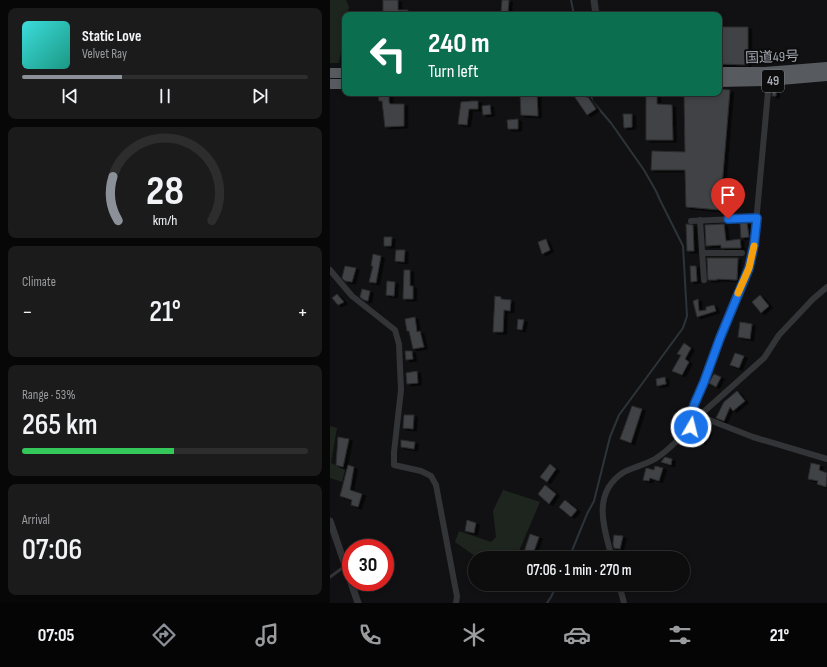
<!DOCTYPE html>
<html lang="en">
<head>
<meta charset="utf-8">
<style>
	body { margin:0; font-family:"Sofia Sans Condensed","Noto Sans JP",sans-serif; background:#1b1b1c; color:#f1f3f6; height:100vh; display:flex; flex-direction:column; font-size:15px; white-space:nowrap }
	* { box-sizing:border-box; margin:0 }
	p { font-size:13px; color:#9a9c9e }
	.icon { flex:none; width:22px; height:22px; fill:none; stroke:currentColor; stroke-width:2; stroke-linecap:round; stroke-linejoin:round }
	.map { position:relative; flex:1; overflow:hidden }
	.panel { display:flex; flex-direction:column; gap:8px; padding:8px; background:#070708; width:330px }
	.panel>* { flex:none }
	.banner { position:absolute; left:12px; top:12px; width:380px; height:84px; border-radius:8px; box-shadow:0 2px 6px #0003,0 0 0 1px #2d2d2e; background:#0b6e4f; color:#fff; overflow:hidden }
	.speed { position:absolute; left:12px; top:539px; display:flex; gap:8px; font-size:20px; font-weight:700; text-align:center }
	.speed>* { display:grid; place-content:center; width:52px; height:52px; border-radius:50%; background:#0d0d0e; box-shadow:0 2px 6px #0003,0 0 0 1px #2d2d2e; line-height:1 }
	.speed .limit { border:6px solid #d22; background:#fff; color:#111 }
	.pin { position:absolute; display:grid; place-items:center; width:34px; height:34px; color:#fff; margin:-41px -17px; border-radius:50% 50% 50% 0; rotate:-45deg; box-shadow:0 0 4px #0007 }
	.pin .icon { rotate:45deg }
	.me { position:absolute; width:44px; margin:-22px; rotate:8deg; stroke-linejoin:round; filter:drop-shadow(0 0 3px #0008) }
	.turn { display:flex; align-items:center; gap:14px; height:84px; padding:0 20px; font-size:18px }
	.turn .icon { width:52px; height:52px; stroke-width:2.5 }
	.turn b { display:block; font-size:28px; line-height:34px }
	.big { font-size:30px; font-weight:600; line-height:1.1 }
	.panel .tile { flex:1; display:flex; flex-direction:column; justify-content:center; gap:6px; min-width:0; padding:0 14px; border-radius:8px; background:#1b1b1c }
	.panel .dial { align-items:center; gap:0 }
	.dial svg { height:104px; overflow:visible; fill:none; stroke:#2d2d2e; stroke-width:7; stroke-linecap:round; text-anchor:middle }
	.dial text { fill:#f1f3f6; stroke:none }
	.song { display:flex; align-items:center; gap:12px }
	.cover { width:48px; height:48px; border-radius:6px; background:linear-gradient(135deg,hsl(180 70% 55%),hsl(170 70% 35%)) }
	.played { height:4px; border-radius:2px; background:linear-gradient(90deg,#8c9099 35%,#2d2d2e 35%) }
	.keys { display:flex; justify-content:space-around; direction:ltr }
	.heat { display:flex; justify-content:space-between; align-items:center; font-size:22px; direction:ltr }
	.charge { height:6px; border-radius:3px; background:linear-gradient(90deg,#34c759 53%,#2d2d2e 0) }
	.trip { position:absolute; left:138px; top:551px; width:222px; height:40px; border-radius:20px; background:#0d0d0e; box-shadow:0 2px 6px #0003,0 0 0 1px #2d2d2e; font-weight:600; line-height:40px; text-align:center }
	.tabs { display:flex; height:64px; justify-content:space-around; align-items:center; background:#050506; color:#9a9c9e }
	.tabs .icon { width:28px; height:28px }
	.tabs .selected { color:#8c9099 }
	.tabs b { font-size:18px; color:#f1f3f6 }
	main { display:flex; flex:1; min-height:0 }
	.map>svg:first-child { display:block }
	.green { fill:#1e251e }
	.lines { fill:none; stroke-linecap:round; stroke-linejoin:round }
	.stream { stroke:#2c343a; stroke-width:2 }
	.building { fill:#404245; stroke:#2b2c2e; filter:url(#shadow) }
	.service { stroke:#333437; stroke-width:3 }
	.minor { stroke:#333437; stroke-width:6 }
	.tertiary { stroke:#333437; stroke-width:7 }
	.trunk { stroke:#575a5f; stroke-width:10 }
	.route-casing { stroke:#114b97; stroke-width:10 }
	.route { stroke:#1a73e8; stroke-width:7 }
	.slow { stroke:#f59e0b; stroke-width:7 }
	.labels { text-anchor:middle; dominant-baseline:central; stroke-width:4; stroke-linejoin:round; paint-order:stroke }
	.shield { fill:#0c0c0d; stroke:#767a80; stroke-width:1 }
	.shield-label { font-size:13px; font-weight:bold; fill:#a4a9b2 }
	.street-label { font-size:14px; fill:#a4a9b2; stroke:#0c0c0d }
</style>
</head>
<body>
<main>
<section class="panel">
<div class="tile">
<div class="song"><i class="cover"></i><div><b>Static Love</b><p>Velvet Ray</p></div></div>
<div class="played"></div>
<div class="keys"><svg class="icon" aria-label="previous" viewBox="0 0 24 24"><path d="M18 5L8 12l10 7zM5 5v14"/></svg><svg class="icon" aria-label="pause" viewBox="0 0 24 24"><path d="M8 5v14M16 5v14"/></svg><svg class="icon" aria-label="next" viewBox="0 0 24 24"><path d="M6 5l10 7-10 7zM19 5v14"/></svg></div>
</div>
<div class="tile dial"><svg viewBox="0 0 100 80">
<path d="M14 69A42 42 0 1 1 86 69"/>
<path d="M14 69A42 42 0 0 1 10 35" stroke="#8c9099"/>
<text x="50" y="56" font-size="32" font-weight="700">28</text>
<text x="50" y="72" font-size="11">km/h</text>
</svg></div>
<div class="tile"><p>Climate</p>
<div class="heat"><a>−</a><b class="big">21°</b><a>+</a></div>
</div>
<div class="tile"><p>Range · 53%</p><b class="big">265 km</b><div class="charge"></div></div>
<div class="tile"><p>Arrival</p><b class="big">07:06</b></div>
</section>
<div class="map">
<svg width="497" height="603" viewBox="0 0 497 603">
	<defs>
		<filter id="shadow"><feDropShadow dx="3.5" dy="2" stdDeviation="0" flood-color="#0009"/></filter>
	</defs>
	<rect width="100%" height="100%" fill="#111113"/>
	<path class="green" d="M 0,0 L 16,0 L 19,7 L 17,15 L 15,15 L 15,28 L 9,63 L 0,63 Z
		M 0,426 L 7,428 L 1,463 L 15,470 L 12,482 L 0,478 Z
		M 173,490 L 210,502 L 186,558 L 180,558 L 170,553 L 154,558 L 148,558 L 125,542 L 129,531 L 161,542 L 166,537 L 163,511 Z"/>
	<g class="lines">
		<path class="stream" d="M 241,0 L 244,15
			M 239,558 L 257,514 L 264,501 L 280,437 L 289,415 L 353,328 L 357,316 L 353,246 L 330,200 L 326,191 L 314,170 L 281,123 L 263,102 L 260,93
			M 217,603 L 221,597 L 227,584"/>
	</g>
	<path class="building" d="M 53,0 L 68,0 L 68,10 L 78,10 L 78,15 L 53,15 Z
		M 172,0 L 179,0 L 178,13 L 171,12 Z
		M 389,27 L 418,27 L 418,65 L 389,64 Z
		M 443,87 L 446,87 L 446,96 L 442,96 Z
		M 389,89 L 400,90 L 390,210 L 356,207 L 355,170 L 321,170 L 322,151 L 355,152 L 354,93 L 389,93 Z
		M 48,93 L 59,93 L 59,102 L 60,104 L 74,104 L 74,126 L 55,127 L 52,101 L 49,101 Z
		M 190,93 L 207,93 L 208,116 L 191,115 Z
		M 242,93 L 255,93 L 257,98 L 258,97 L 266,109 L 257,115 Z
		M 316,93 L 327,93 L 327,104 L 342,105 L 343,140 L 316,140 Z
		M 142,101 L 148,101 L 148,109 L 139,109 L 137,125 L 128,124 L 131,102 Z
		M 160,105 L 161,114 L 153,115 L 152,106 Z
		M 293,114 L 302,114 L 302,127 L 294,128 Z
		M 188,119 L 188,129 L 178,129 L 177,120 Z
		M 410,223 L 417,223 L 419,237 L 411,238 Z
		M 356,224 L 363,225 L 364,251 L 357,251 Z
		M 394,224 L 396,241 L 410,239 L 411,248 L 391,248 L 391,245 L 376,246 L 375,225 Z
		M 54,237 L 62,237 L 61,246 L 54,246 Z
		M 216,239 L 220,250 L 212,254 L 208,242 Z
		M 66,250 L 75,250 L 74,262 L 65,261 Z
		M 43,254 L 51,256 L 46,283 L 39,282 L 43,266 L 41,266 Z
		M 377,258 L 408,258 L 407,280 L 387,279 L 387,280 L 378,280 Z
		M 15,266 L 26,268 L 22,282 L 15,281 L 12,278 Z
		M 360,266 L 366,266 L 367,281 L 361,282 Z
		M 74,270 L 80,270 L 80,286 L 83,286 L 83,299 L 73,299 Z
		M 57,281 L 65,282 L 64,296 L 56,295 Z
		M 32,289 L 40,291 L 38,301 L 34,300 L 30,297 Z
		M 7,294 L 14,302 L 8,305 L 2,298 Z
		M 430,295 L 439,306 L 431,313 L 422,302 Z
		M 165,296 L 171,297 L 171,299 L 181,300 L 180,311 L 174,310 L 173,332 L 163,332 Z
		M 368,299 L 369,311 L 376,310 L 376,307 L 384,305 L 386,311 L 367,317 L 363,301 Z
		M 85,317 L 87,332 L 90,331 L 94,347 L 83,349 L 79,331 L 77,331 L 75,319 Z
		M 188,319 L 194,320 L 192,330 L 187,329 Z
		M 410,322 L 422,324 L 420,339 L 408,337 Z
		M 354,343 L 361,348 L 355,359 L 359,362 L 352,375 L 342,371 L 351,355 L 347,354 Z
		M 75,351 L 82,351 L 83,359 L 76,360 Z
		M 405,353 L 414,356 L 409,368 L 400,365 Z
		M 87,371 L 88,383 L 77,384 L 76,373 Z
		M 384,374 L 391,377 L 386,387 L 379,383 Z
		M 335,377 L 336,384 L 327,386 L 326,379 Z
		M 407,391 L 415,401 L 403,411 L 400,407 L 394,421 L 386,418 L 394,402 Z
		M 302,406 L 312,409 L 301,443 L 290,439 Z
		M 74,415 L 84,415 L 83,429 L 73,428 Z
		M 371,425 L 379,432 L 372,443 L 364,438 Z
		M 8,437 L 19,439 L 13,467 L 6,465 Z
		M 71,440 L 85,442 L 84,449 L 71,447 Z
		M 335,457 L 342,459 L 341,465 L 331,462 Z
		M 481,463 L 490,465 L 489,470 L 497,473 L 496,487 L 487,484 L 488,481 L 478,479 Z
		M 220,464 L 226,469 L 217,482 L 210,477 Z
		M 18,465 L 24,467 L 20,490 L 32,494 L 28,507 L 21,505 L 22,500 L 10,496 Z
		M 325,466 L 333,468 L 329,481 L 320,478 L 319,481 L 313,480 L 316,468 L 324,470 Z
		M 215,485 L 226,494 L 219,504 L 208,494 Z
		M 235,500 L 247,510 L 241,517 L 229,507 Z
		M 137,520 L 146,523 L 144,533 L 135,531 Z
		M 200,534 L 209,537 L 203,554 L 213,558 L 192,558 Z
		M 284,535 L 293,536 L 290,549 L 284,548 L 283,544 Z"/>
	<g class="lines">
		<path class="service" d="M 0,577 L 15,566"/>
		<path class="minor" d="M 370,220 L 374,280
			M 361,221 L 427,218
			M 372,253 L 412,253
			M 0,270 L 22,296 L 65,330 L 69,344 L 71,390 L 64,452 L 64,465 L 91,471 L 101,476 L 106,485 L 125,586 L 127,596 L 126,603
			M 369,416 L 423,437 L 497,459
			M 361,425 L 364,405 L 374,382 L 389,338 L 419,268 L 424,245 L 439,81
			M 282,558 C 274,528 261,493 294,472 C 303,467 315,465 325,459 C 342,448 357,431 369,416 L 434,358 L 449,335 L 483,299 L 497,287
			M 289,584 L 294,603"/>
		<path class="tertiary" d="M 264,0 L 266,15
			M 0,521 L 28,603"/>
		<path class="trunk" d="M 389,72 L 435,72 L 497,67
			M 0,73 L 15,73
			M 389,82 L 439,81 L 497,76
			M 0,84 L 15,84"/>
	</g>
	<g class="lines">
		<defs>
			<path id="route" d="M 361,427 L 364,405 L 374,382 L 390,338 L 419,268 L 424,245 L 427,218 L 398,219"/>
		</defs>
		<use href="#route" class="route-casing"/>
		<use href="#route" class="route"/>
		<path class="slow" d="M 408,293 L 419,268 L 424,246"/>
	</g>
	<g class="labels">
		<rect class="shield" x="432" y="70" width="22" height="22" rx="3"/>
		<g class="shield-label">
			<text x="443" y="81">49</text>
		</g>
		<g class="street-label">
			<text transform="translate(442 57) rotate(-2)">国道49号</text>
		</g>
	</g>
</svg>
<div class="speed"><div class="limit">30</div></div>
<div class="pin" style="left:398px;top:219px;background:#d93025"><svg class="icon" aria-label="arrive" viewBox="0 0 24 24"><path d="M6 21V4h12l-3 4 3 4H6"/></svg></div>
<svg class="me" style="left:361px;top:427px" viewBox="-20 -20 40 40"><circle r="17" fill="#1a73e8" stroke="#fff" stroke-width="3"/><path d="M0-11L8 9 0 5-8 9z" fill="#fff"/></svg>
<div class="trip">07:06 · 1 min · 270 m</div>
<div class="banner">
<div class="turn"><svg class="icon" aria-label="left" viewBox="0 0 24 24"><path d="M17 20v-9H6M10 6l-5 5 5 5"/></svg><div><b>240 m</b>Turn left</div></div>
</div>
</div>
</main>
<nav class="tabs">
<b>07:05</b>
<svg class="icon selected" aria-label="directions" viewBox="0 0 24 24"><path d="M12 3l9 9-9 9-9-9zM9 14v-3h6M13 9l2 2-2 2"/></svg>
<svg class="icon" aria-label="music" viewBox="0 0 24 24"><path d="M9 18V5l10-2v13"/><circle cx="6" cy="18" r="3"/><circle cx="16" cy="16" r="3"/></svg>
<svg class="icon" aria-label="phone" viewBox="0 0 24 24"><path d="M5 4h4l2 5-3 2q2 4 5 5l2-3 5 2v4C11 20 4 13 5 4z"/></svg>
<svg class="icon" aria-label="climate" viewBox="0 0 24 24"><path d="M12 3v18M4 7l16 10M4 17L20 7"/></svg>
<svg class="icon" aria-label="car" viewBox="0 0 24 24"><path d="M5 17H2v-5l4-1 3-4h7l3 4 3 1v5h-3M9 17h6M6 11h13"/><circle cx="7" cy="17" r="2"/><circle cx="17" cy="17" r="2"/></svg>
<svg class="icon" aria-label="filters" viewBox="0 0 24 24"><path d="M4 7h16M4 17h16"/><circle cx="9" cy="7" r="2"/><circle cx="15" cy="17" r="2"/></svg>
<b>21°</b>
</nav>
</body>
</html>
